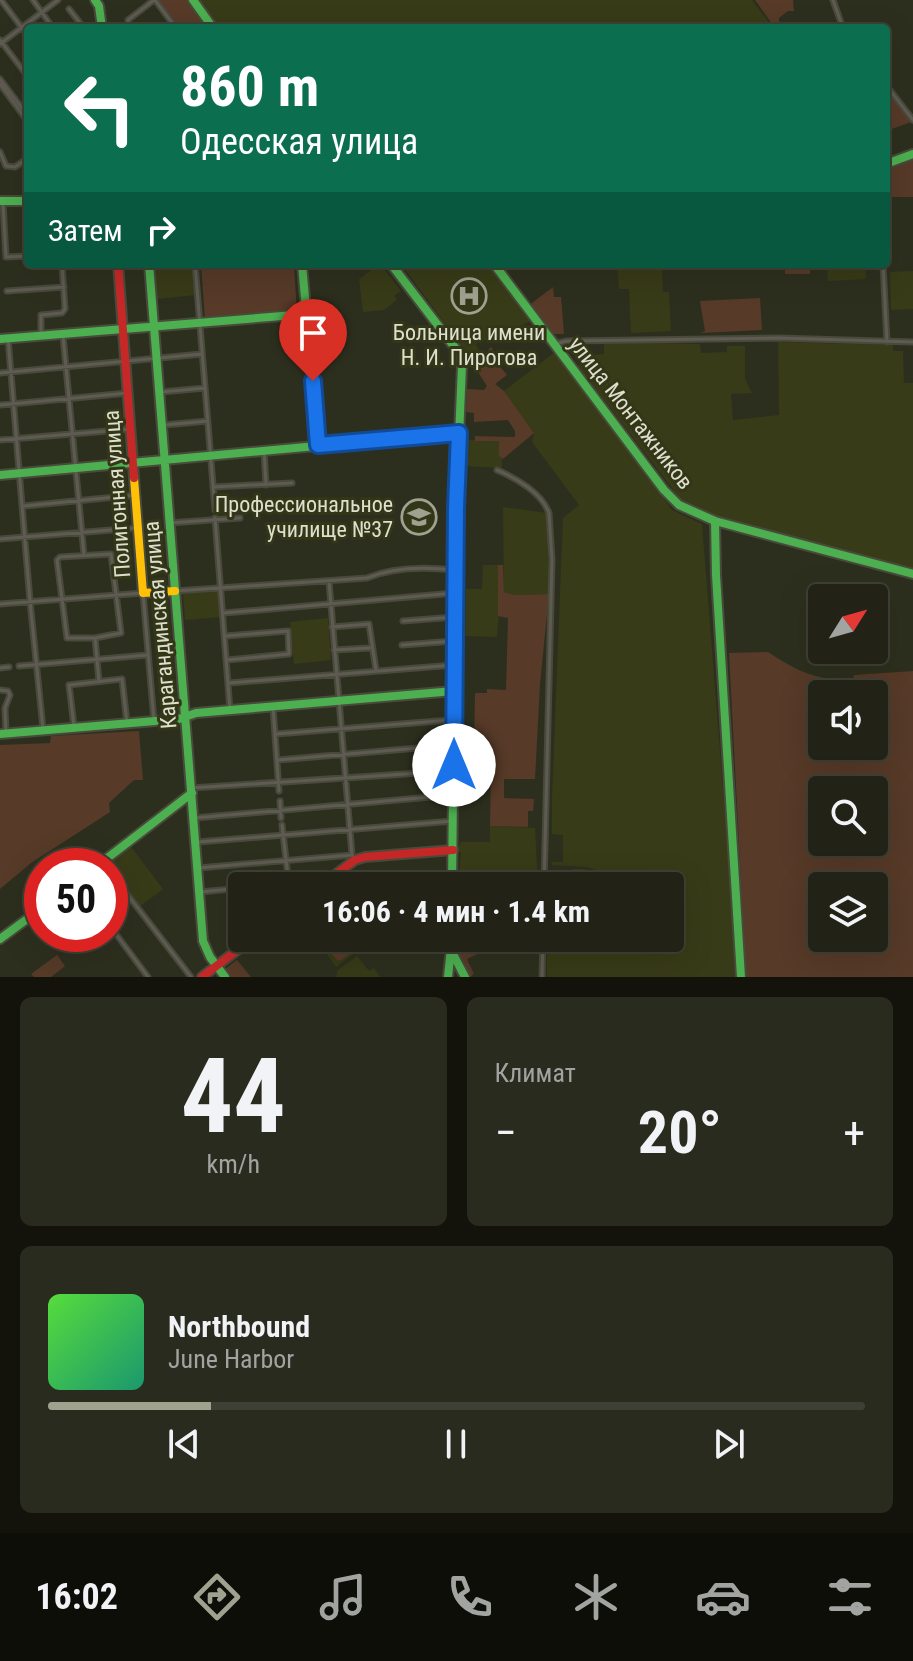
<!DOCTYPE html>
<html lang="ru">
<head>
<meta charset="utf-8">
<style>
	body { margin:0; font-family:"Roboto Condensed",sans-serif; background:#2a2b1f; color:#f1f3f6; height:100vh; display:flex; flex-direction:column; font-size:30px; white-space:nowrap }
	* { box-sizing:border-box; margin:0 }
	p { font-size:26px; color:#a2a4a1 }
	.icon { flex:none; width:44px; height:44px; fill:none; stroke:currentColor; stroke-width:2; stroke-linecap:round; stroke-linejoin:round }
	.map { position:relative; height:977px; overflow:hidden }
	.drawer { display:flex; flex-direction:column; gap:20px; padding:20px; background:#13130c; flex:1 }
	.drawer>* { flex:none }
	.hud { position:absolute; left:24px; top:24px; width:866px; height:244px; border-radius:8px; box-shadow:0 8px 32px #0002,0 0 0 2px #3f4035; background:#0b6e4f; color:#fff; overflow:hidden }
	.needle { width:52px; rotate:53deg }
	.tools { position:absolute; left:808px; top:584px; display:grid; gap:16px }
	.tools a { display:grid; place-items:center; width:80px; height:80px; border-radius:8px; background:#222316; box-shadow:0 8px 32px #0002,0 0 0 2px #3f4035; font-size:40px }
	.speed { position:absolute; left:24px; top:848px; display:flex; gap:16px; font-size:40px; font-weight:700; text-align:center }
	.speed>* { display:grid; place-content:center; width:104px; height:104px; border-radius:50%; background:#222316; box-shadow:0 8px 32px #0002,0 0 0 2px #3f4035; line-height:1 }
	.speed .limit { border:12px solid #d22; background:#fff; color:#111 }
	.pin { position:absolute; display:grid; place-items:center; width:68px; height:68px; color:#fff; margin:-82px -34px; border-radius:50% 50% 50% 0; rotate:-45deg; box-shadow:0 0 8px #0007 }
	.pin .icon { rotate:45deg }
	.me { position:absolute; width:88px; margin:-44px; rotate:0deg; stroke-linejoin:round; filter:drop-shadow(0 0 6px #0008) }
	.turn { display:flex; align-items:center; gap:28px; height:168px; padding:0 24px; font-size:36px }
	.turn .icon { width:104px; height:104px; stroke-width:2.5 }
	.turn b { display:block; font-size:56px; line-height:68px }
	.then { display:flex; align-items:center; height:76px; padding:0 24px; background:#0003; gap:16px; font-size:30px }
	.big { font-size:60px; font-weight:700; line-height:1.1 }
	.drawer .card { flex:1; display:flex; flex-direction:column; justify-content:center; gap:12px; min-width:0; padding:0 28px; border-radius:12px; background:#2a2b1f }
	.drawer .dial { align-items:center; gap:0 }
	.dial b { font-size:104px; line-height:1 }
	.song { display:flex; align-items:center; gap:24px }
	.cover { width:96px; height:96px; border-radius:12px; background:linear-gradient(135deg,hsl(110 70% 55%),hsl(160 70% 35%)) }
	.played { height:8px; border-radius:4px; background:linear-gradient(90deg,#a0a290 20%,#3f4035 20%) }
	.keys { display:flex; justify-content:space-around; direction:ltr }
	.heat { display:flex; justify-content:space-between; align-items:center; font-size:44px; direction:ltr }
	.drawer .tiles { flex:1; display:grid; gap:20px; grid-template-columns:1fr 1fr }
	.card:last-child { grid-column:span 2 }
	.trip { position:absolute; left:228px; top:872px; width:456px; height:80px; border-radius:8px; background:#222316; box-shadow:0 8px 32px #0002,0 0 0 2px #3f4035; font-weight:700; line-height:80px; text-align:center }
	.dock { display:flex; height:128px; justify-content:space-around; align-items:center; background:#0e0e09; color:#a2a4a1 }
	.dock .icon { width:56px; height:56px }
	.dock .current { color:#a0a290 }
	.dock b { font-size:36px; color:#f1f3f6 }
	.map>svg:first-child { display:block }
	.built { fill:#383b17 }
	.green { fill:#573a28; fill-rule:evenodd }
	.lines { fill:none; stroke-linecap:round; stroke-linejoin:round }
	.street-casing { stroke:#484a3c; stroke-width:7 }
	.fast-casing { stroke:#484a3c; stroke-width:12 }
	.slow-casing { stroke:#484a3c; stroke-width:12 }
	.jam-casing { stroke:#484a3c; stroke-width:12 }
	.street { stroke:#5f5b52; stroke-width:3 }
	.fast { stroke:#4caf50; stroke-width:8 }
	.slow { stroke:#ffc107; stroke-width:8 }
	.jam { stroke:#c62828; stroke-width:8 }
	.route-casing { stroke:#114b97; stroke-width:20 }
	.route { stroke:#1a73e8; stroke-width:14 }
	.labels { text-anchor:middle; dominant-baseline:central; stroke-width:6; stroke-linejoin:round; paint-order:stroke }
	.poi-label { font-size:22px; fill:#dee0ce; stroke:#333617 }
	.street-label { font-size:22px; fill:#dee0ce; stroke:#333617 }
</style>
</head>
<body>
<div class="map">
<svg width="913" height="977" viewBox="0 0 913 977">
	<rect width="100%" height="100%" fill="#2d2f1e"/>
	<path class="built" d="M 198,0 L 752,0 L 773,28 L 219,28 Z
		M 155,264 L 193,264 L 196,295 L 157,299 Z
		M 380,264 L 401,291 L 394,296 L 397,300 L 384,310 L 363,312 L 359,279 Z
		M 401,264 L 424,264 L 429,270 L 438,264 L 489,264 L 532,321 L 475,344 L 479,350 L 469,356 Z
		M 617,264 L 662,264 L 663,292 L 669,292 L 671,331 L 631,333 L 629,289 L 619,289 Z
		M 827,264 L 865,264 L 866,279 L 828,281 Z
		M 913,271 L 913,309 L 891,310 L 890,272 Z
		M 604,342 L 700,344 L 701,353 L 727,352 L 727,346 L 745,346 L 745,379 L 752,393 L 731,394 L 733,420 L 779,415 L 778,342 L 893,345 L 893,351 L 903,351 L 904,383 L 913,383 L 913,570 L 720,521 L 681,500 L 578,366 L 592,355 L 604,354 Z
		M 555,352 L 672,510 L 702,524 L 738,977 L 547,977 L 547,938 L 670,938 L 670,886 L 552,886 L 552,878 L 573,869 L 585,869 L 609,876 L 610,874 L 586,867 L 552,865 L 552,862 L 563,862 L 563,835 L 552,834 L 552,798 L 563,518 L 579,505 L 532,442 L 534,433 L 504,391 Z
		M 467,440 L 499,441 L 499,455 L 502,456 L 502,468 L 466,466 Z
		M 503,507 L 547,513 L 549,594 L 515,595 L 504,592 Z
		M 483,565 L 498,565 L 500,595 L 497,637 L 465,636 L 466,589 L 482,589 Z
		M 219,591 L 221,617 L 185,620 L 183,594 Z
		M 328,618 L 331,660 L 294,664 L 290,622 Z
		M 490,826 L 535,828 L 538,886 L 458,886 L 461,852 L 458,851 L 459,845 L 461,842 L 490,842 Z
		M 131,847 L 163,889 L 139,907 L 107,865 Z
		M 307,938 L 374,938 L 336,967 L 323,949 L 318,952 Z
		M 357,956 L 369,971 L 374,968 L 380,977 L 336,977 L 337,971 Z"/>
	<path class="green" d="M 158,0 L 187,0 L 207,28 L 180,28 Z
		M 755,0 L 793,0 L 794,11 L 788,11 L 779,18 L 779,28 L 775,28 Z
		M 886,89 L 911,122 L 886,131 Z
		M 913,157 L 913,197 L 886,197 L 886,167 Z
		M 201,264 L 294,266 L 297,313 L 205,319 Z
		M 785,264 L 810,264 L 810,274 L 785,274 Z
		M 553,287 L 554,297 L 561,297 L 564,334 L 550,334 L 528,306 Z
		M 760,298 L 762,330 L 701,333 L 705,331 L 700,301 Z
		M 491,347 L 496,355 L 493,358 L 507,375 L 495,384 L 504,391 L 534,433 L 503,459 L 499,456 L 499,441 L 475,441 L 475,436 L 515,437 L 515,431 L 508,420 L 474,422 L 474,413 L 466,412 L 467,389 L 484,390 L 487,386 L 474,366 Z
		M 498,565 L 503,565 L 504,592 L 515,595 L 549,594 L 540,684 L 535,779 L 504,779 L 504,798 L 534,799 L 533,811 L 528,811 L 528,827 L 490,826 L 491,770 L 474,749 L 475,693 L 487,693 L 487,689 L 506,690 L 508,618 L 498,616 Z
		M 768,652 C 802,674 812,677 852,683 L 854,675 L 913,671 L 913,977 L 746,977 L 729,653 ZM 822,694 L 874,694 L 874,746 L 822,746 ZM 822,790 L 874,790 L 874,842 L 822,842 ZM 822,886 L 874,886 L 874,938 L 822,938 Z
		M 139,731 L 143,780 L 134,780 L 109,803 L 110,812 L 31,863 L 0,889 L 0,745 L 50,743 L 51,736 Z
		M 342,938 L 371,938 L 341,960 L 337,960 L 329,951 L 331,946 Z
		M 455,938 L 487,938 L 486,950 L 467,959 L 474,974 L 470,977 L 458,958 Z
		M 57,955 L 65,966 L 51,977 L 34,977 L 31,974 Z
		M 237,960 L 251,977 L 231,977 L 225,969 Z"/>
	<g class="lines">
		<defs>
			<path id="street" d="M 1,0 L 28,36
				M 33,0 L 53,28
				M 155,0 L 176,28
				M 833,0 L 843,28
				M 69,9 L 84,28
				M 129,28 L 128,20 L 154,0
				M 0,40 L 28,77
				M 0,44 L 58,0
				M 0,79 L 28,116
				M 0,84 L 28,122
				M 886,85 L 913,120
				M 0,152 L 6,166 L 15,167 L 28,158
				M 3,203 L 6,257 L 28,256
				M 195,264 L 215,510
				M 883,264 L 887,342
				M 7,291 L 64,287
				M 41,335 L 41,315 L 62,313 L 65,309 L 62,264
				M 63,336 L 84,555
				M 8,338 L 30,601 L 43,729
				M 554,344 L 567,341 L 779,338 L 913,342
				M 0,373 L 202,354
				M 161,392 L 205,388
				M 0,405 L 128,393
				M 164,425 L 208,421
				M 0,440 L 131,429
				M 264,450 L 266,485
				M 497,470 C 516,478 542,493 549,513 L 552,560 L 544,886
				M 213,487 L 292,483
				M 24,506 L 136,495
				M 215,518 L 230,710
				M 169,523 L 240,518
				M 0,539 L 136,528
				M 111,554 L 121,633 L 95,638 L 67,638 L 57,560 L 60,557 Z
				M 329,581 L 352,855
				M 175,591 L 367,578 C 393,567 427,567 454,570
				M 0,604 L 143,593 L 154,721
				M 224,613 L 455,593
				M 403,621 L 455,617
				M 332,627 L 369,624 L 376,670
				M 226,636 L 288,631 L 289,654 L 227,660
				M 95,638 L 99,681
				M 402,645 L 454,641
				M 334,650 L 370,648
				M 19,666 L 148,655
				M 0,668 L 9,667
				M 229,683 L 454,665
				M 0,690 L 8,691 L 10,695 L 5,708 L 6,733
				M 273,707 L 279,791
				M 74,726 L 69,685 L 122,679 L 127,723
				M 276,734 L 451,720
				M 278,760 L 453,745
				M 191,788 L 451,771
				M 280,801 L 281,818
				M 194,818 L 453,795
				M 282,825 L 289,886
				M 198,842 L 453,821
				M 198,868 L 352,855 L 355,860
				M 110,872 L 191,977
				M 264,886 L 288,885
				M 200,892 L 242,888
				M 110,926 L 148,977
				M 542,977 L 543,938"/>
			<path id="fast" d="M 95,0 L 99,6 L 102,28
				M 193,0 L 213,28
				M 886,164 L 913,154
				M 0,201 L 28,201
				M 149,264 L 203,941 L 210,957 L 225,977
				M 302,264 L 318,445
				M 391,264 L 456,349 L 462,366 L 456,508 L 452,886
				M 494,264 L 664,490 L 679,505 L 715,521 L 913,574
				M 0,339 L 307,314
				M 0,475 L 459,433
				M 715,521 L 716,575 L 741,977
				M 0,734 L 179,719 L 196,713 L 454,691
				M 97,866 L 192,793
				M 0,939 L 42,908
				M 453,954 L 465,977
				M 448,977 L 452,938"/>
			<path id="slow" d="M 134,478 L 143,593 L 175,591"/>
			<path id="jam" d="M 118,264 L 134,478
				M 320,886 L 355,860 L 365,857 L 453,850
				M 202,977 L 253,938"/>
		</defs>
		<use href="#street" class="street-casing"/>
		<use href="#fast" class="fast-casing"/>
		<use href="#slow" class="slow-casing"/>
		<use href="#jam" class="jam-casing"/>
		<use href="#street" class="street"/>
		<use href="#fast" class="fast"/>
		<use href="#slow" class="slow"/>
		<use href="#jam" class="jam"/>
	</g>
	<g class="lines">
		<defs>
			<path id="route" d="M 313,381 L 318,445 L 459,433 L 456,508 L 454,765"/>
		</defs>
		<use href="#route" class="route-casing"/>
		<use href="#route" class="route"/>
	</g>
	<defs>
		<symbol id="hospital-ring" viewBox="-11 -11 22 22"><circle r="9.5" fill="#333617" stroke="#a0a290" stroke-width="1.5"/><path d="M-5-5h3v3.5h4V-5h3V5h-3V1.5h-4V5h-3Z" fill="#a0a290"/></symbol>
		<symbol id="university-ring" viewBox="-11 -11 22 22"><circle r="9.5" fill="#333617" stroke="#a0a290" stroke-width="1.5"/><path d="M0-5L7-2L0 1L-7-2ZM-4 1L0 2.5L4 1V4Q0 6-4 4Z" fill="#a0a290"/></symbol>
	</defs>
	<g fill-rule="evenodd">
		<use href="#hospital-ring" x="449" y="276" width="40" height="40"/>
		<use href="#university-ring" x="399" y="497" width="40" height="40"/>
	</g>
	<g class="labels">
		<g class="poi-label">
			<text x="469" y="332">Больница имени<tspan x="469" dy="25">Н. И. Пирогова</tspan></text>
			<text x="393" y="504" text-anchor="end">Профессиональное<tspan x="393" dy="25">училище №37</tspan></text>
		</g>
		<g class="street-label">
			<text transform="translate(631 413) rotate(52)">улица Монтажников</text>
			<text transform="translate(117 494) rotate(-94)">Полигонная улица</text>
			<text transform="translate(160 625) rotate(-95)">Карагандинская улица</text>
		</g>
	</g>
</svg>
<div class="tools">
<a><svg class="needle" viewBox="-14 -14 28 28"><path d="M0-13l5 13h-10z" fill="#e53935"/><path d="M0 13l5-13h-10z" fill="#a2a4a1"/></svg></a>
<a><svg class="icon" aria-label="sound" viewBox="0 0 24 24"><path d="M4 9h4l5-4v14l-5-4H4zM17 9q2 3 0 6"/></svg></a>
<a><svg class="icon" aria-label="search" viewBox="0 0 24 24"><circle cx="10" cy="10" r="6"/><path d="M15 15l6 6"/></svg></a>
<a><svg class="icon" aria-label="layers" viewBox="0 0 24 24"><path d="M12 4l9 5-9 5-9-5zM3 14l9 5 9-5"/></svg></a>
</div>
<div class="speed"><div class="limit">50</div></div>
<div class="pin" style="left:313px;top:381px;background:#d93025"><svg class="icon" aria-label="arrive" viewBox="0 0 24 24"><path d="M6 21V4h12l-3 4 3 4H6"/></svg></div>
<svg class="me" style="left:454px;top:765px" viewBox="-20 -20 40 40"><circle r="19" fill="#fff"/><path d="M0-13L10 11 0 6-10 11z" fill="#1a73e8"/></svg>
<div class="trip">16:06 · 4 мин · 1.4 km</div>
<div class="hud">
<div class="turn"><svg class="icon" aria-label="left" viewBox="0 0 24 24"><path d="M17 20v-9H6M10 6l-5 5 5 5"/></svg><div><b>860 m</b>Одесская улица</div></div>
<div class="then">Затем<svg class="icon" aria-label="right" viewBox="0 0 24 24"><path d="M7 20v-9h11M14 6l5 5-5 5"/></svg></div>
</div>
</div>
<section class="drawer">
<div class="tiles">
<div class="card dial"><b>44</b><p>km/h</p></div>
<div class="card"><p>Климат</p>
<div class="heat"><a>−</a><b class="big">20°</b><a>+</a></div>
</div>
<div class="card">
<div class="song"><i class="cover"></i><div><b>Northbound</b><p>June Harbor</p></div></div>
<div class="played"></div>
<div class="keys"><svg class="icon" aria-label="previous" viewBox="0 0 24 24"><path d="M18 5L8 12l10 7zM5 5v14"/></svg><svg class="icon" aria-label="pause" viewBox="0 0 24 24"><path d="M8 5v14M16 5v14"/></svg><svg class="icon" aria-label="next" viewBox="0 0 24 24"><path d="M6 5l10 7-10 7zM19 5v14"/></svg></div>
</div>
</div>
</section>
<nav class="dock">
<b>16:02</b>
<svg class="icon current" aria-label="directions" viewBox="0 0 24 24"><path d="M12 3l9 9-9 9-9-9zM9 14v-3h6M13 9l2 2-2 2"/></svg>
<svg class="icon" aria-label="music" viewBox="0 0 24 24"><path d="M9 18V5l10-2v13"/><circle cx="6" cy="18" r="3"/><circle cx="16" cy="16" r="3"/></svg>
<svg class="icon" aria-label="phone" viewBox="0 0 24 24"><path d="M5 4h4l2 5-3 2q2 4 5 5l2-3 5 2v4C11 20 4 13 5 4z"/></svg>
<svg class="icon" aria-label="climate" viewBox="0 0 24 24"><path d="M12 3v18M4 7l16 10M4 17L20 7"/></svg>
<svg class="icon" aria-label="car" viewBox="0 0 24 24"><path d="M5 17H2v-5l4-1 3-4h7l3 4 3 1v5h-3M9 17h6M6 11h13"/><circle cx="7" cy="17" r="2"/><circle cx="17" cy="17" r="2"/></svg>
<svg class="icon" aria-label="filters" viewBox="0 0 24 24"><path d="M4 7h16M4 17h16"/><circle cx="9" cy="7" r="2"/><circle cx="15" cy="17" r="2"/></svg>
</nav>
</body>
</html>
